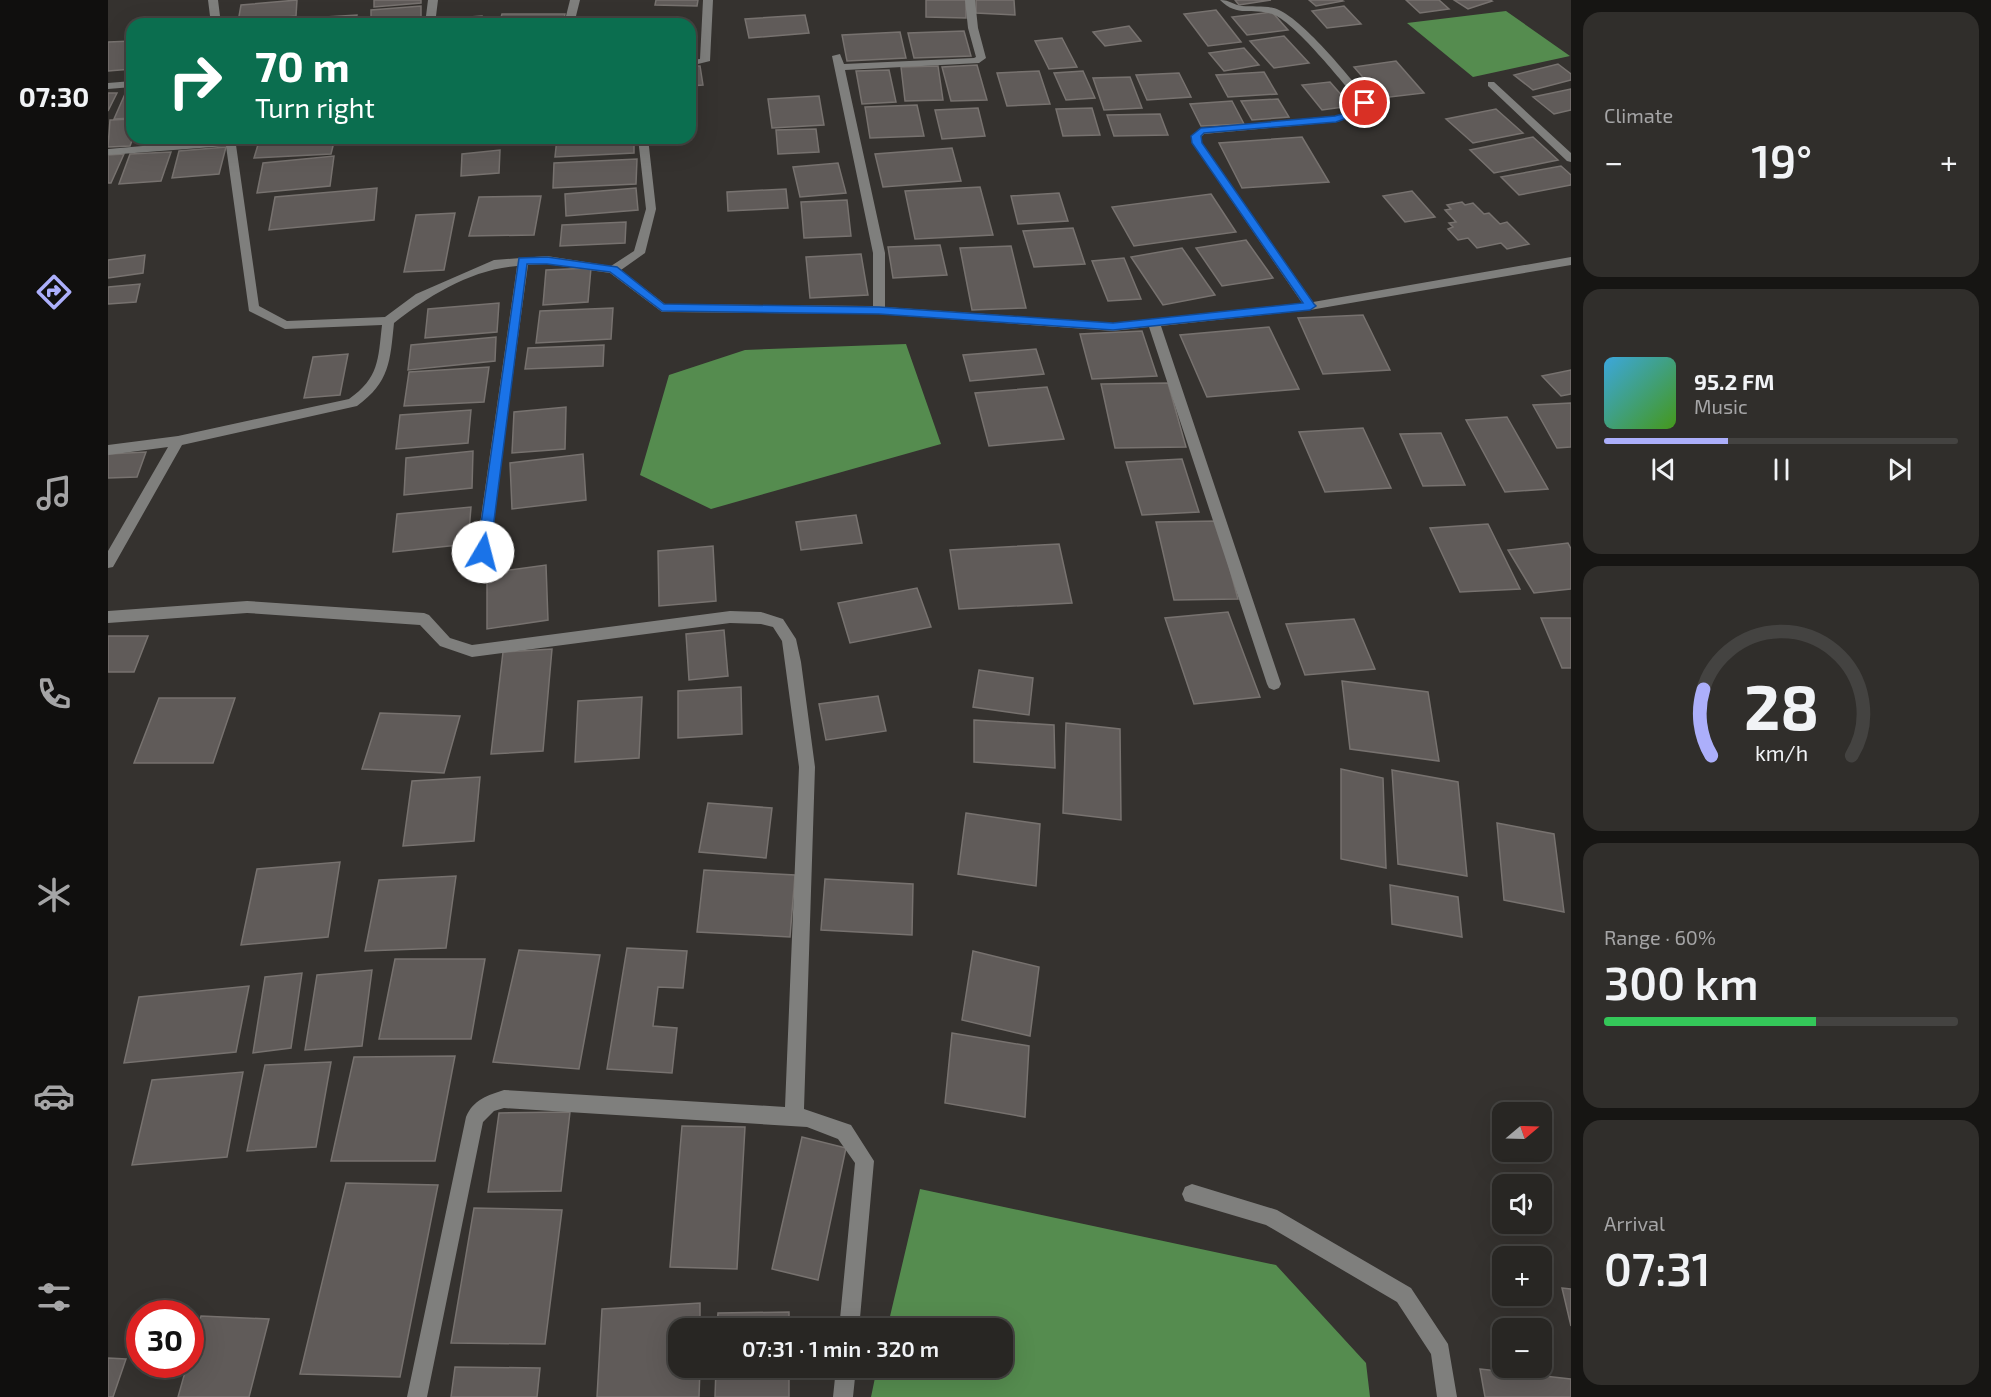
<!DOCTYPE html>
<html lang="en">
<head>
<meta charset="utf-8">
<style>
	body { margin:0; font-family:"Exo 2",sans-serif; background:#302e2b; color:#f1f3f6; height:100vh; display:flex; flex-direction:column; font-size:22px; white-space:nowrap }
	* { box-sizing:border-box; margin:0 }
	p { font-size:20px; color:#a5a5a6 }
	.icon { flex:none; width:33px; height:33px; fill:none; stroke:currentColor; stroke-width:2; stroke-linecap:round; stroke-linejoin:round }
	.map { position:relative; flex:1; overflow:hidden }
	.details { display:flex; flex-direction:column; gap:12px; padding:12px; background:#161513; width:420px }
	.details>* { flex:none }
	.hud { position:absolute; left:18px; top:18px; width:570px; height:126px; border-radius:18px; box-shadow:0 6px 24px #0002,0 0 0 2px #444341; background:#0b6e4f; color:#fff; overflow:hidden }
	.needle { width:39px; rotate:71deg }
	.fabs { position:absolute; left:1384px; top:1102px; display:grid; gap:12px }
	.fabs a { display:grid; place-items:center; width:60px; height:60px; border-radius:12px; background:#282623; box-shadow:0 6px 24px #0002,0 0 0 2px #444341; font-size:30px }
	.speed { position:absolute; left:18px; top:1300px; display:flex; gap:12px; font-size:30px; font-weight:700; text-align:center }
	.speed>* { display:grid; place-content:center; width:78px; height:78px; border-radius:50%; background:#282623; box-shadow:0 6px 24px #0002,0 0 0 2px #444341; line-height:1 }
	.speed .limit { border:9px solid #d22; background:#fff; color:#111 }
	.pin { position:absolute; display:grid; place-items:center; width:51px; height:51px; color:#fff; margin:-26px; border:3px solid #fff; border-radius:50%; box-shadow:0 2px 6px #0007 }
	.me { position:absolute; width:66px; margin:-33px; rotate:8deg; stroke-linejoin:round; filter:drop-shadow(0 0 4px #0008) }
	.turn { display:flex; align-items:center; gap:21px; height:126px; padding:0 30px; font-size:27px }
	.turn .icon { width:78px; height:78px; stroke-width:2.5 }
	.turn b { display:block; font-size:42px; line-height:51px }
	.big { font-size:45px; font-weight:600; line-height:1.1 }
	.details .card { flex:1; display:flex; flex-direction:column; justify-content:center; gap:9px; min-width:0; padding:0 21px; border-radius:18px; background:#302e2b }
	.details .dial { align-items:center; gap:0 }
	.dial svg { height:156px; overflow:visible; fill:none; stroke:#444341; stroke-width:7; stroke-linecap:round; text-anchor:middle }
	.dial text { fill:#f1f3f6; stroke:none }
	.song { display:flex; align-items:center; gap:18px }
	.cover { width:72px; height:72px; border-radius:9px; background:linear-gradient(135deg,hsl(200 70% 55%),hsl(100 70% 35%)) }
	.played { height:6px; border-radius:3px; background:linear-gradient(90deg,#acaffb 35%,#444341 35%) }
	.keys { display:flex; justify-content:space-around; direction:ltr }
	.heat { display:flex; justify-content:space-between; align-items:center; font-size:33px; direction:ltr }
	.charge { height:9px; border-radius:4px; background:linear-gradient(90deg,#34c759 60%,#444341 0) }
	.trip { position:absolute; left:560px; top:1318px; width:345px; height:60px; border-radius:18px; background:#282623; box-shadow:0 6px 24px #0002,0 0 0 2px #444341; font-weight:600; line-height:60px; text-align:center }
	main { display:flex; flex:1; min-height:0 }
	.tabs { display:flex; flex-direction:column; width:108px; justify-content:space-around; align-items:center; background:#100f0e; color:#a5a5a6 }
	.tabs .icon { width:42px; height:42px }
	.tabs .on { color:#acaffb }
	.tabs b { font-size:27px; color:#f1f3f6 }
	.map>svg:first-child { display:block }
	.water { fill:#558c4f }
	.building { fill:#605b59; stroke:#77726f; stroke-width:1.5 }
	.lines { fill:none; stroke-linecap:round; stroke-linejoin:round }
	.minor { fill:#7f7f7d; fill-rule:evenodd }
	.route { fill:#1a73e8; stroke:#114b97; stroke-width:1.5 }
</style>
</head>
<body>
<main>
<nav class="tabs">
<b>07:30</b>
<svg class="icon on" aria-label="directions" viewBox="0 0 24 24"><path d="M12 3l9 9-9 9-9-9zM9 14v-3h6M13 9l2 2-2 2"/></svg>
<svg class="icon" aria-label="music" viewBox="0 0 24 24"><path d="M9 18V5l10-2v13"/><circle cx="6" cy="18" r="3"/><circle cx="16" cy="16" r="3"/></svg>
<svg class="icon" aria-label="phone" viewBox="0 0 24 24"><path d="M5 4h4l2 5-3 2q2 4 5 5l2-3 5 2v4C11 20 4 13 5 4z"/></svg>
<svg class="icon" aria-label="climate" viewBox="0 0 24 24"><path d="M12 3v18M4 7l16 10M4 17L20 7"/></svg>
<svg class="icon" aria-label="car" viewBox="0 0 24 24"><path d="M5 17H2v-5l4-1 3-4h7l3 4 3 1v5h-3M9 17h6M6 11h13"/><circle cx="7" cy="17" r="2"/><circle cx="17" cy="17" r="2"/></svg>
<svg class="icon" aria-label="filters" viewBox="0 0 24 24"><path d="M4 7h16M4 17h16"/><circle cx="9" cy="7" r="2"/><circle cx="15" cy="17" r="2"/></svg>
</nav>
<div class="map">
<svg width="1463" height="1397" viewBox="0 0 1463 1397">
	<rect width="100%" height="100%" fill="#35322f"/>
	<path class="water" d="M 1398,11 L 1462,56 L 1365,77 L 1299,23 Z
		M 798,344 L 833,444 L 603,509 L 532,475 L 561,375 L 637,350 Z
		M 812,1189 L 1168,1265 L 1258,1363 L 1262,1397 L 763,1397 L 769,1368 L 894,1368 L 894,1329 L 779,1329 Z"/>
	<path class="building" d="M 189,0 L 188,16 L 130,22 L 133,5 Z
		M 266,0 L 313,0 L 313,3 L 266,7 Z
		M 548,0 L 590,0 L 589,6 L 547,5 Z
		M 818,0 L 858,0 L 858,18 L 818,17 Z
		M 868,0 L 906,0 L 907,15 L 868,13 Z
		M 1127,0 L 1163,0 L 1131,5 Z
		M 1201,0 L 1233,0 L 1235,1 L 1208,6 Z
		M 1298,0 L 1331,0 L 1341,9 L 1312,13 Z
		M 1346,0 L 1382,0 L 1384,1 L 1360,9 Z
		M 313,6 L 313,24 L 263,24 L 263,10 Z
		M 1236,6 L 1253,24 L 1219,28 L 1204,11 Z
		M 1108,10 L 1133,42 L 1100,46 L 1076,14 Z
		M 1164,12 L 1180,30 L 1139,35 L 1124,17 Z
		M 394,14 L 457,14 L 455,24 L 391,24 Z
		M 249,15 L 248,24 L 200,24 L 201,18 Z
		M 697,15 L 701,33 L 641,38 L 637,19 Z
		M 374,16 L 374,24 L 333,24 L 334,19 Z
		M 471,22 L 510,22 L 509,24 L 470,24 Z
		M 1021,26 L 1033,41 L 997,46 L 985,32 Z
		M 856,31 L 863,56 L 806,58 L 800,33 Z
		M 792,32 L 798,58 L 739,61 L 734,35 Z
		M 1176,36 L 1201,63 L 1166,68 L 1142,41 Z
		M 954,38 L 969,67 L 941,69 L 927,41 Z
		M 24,41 L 24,69 L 0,71 L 0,42 Z
		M 1136,48 L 1151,65 L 1116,71 L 1101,53 Z
		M 1288,61 L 1316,93 L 1273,98 L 1246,67 Z
		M 1450,64 L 1463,74 L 1463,80 L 1425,90 L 1406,75 Z
		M 869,65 L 879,100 L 843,101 L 834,67 Z
		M 582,66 L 592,66 L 595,85 L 582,86 Z
		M 830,66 L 835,100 L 797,101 L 793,67 Z
		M 781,70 L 788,102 L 754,104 L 748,71 Z
		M 931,71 L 942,104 L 899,106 L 889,73 Z
		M 975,71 L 987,98 L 958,100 L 946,73 Z
		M 1156,72 L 1169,94 L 1120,97 L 1108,75 Z
		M 1071,73 L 1083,97 L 1039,100 L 1028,75 Z
		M 1022,77 L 1034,108 L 996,110 L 985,78 Z
		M 1222,82 L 1243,106 L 1214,110 L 1194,85 Z
		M 1463,89 L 1463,110 L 1446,114 L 1425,97 Z
		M 0,93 L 9,93 L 0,111 Z
		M 17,94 L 24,94 L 24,118 L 6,119 Z
		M 711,96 L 716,125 L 664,128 L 660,99 Z
		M 1170,99 L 1181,117 L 1144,120 L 1133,101 Z
		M 1124,101 L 1136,124 L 1093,126 L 1082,104 Z
		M 809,105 L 816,136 L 762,138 L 757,107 Z
		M 870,108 L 877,136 L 834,139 L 827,110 Z
		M 984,108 L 992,135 L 955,136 L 948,109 Z
		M 1388,109 L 1415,133 L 1365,143 L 1338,119 Z
		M 1052,114 L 1060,135 L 1006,136 L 999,115 Z
		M 24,119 L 25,138 L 22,146 L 0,147 L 2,120 Z
		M 708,129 L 711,152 L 670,154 L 668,130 Z
		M 1194,137 L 1221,182 L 1134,188 L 1111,143 Z
		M 1425,137 L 1450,160 L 1386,173 L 1362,150 Z
		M 152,138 L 227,138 L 223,154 L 146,158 Z
		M 449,138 L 526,138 L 526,153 L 447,157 Z
		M 118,147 L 111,174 L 64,178 L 71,151 Z
		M 844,148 L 853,181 L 775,187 L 767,154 Z
		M 392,150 L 391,173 L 353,176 L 354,154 Z
		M 63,152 L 53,181 L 11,184 L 22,154 Z
		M 16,154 L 3,183 L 0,183 L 0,155 Z
		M 226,156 L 222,186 L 149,193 L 155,163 Z
		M 529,159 L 528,184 L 445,188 L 446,163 Z
		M 730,163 L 738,193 L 692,197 L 685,167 Z
		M 1453,166 L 1463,175 L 1463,185 L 1411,195 L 1393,177 Z
		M 872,187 L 885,235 L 807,239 L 797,191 Z
		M 269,188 L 266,220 L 161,230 L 167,197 Z
		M 528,188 L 530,210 L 458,216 L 457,194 Z
		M 678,189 L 680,208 L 620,211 L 619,192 Z
		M 1304,191 L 1327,217 L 1297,222 L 1275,196 Z
		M 951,193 L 960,221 L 910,224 L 903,196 Z
		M 1103,194 L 1128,232 L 1026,246 L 1004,207 Z
		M 433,196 L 426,235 L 361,236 L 371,197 Z
		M 739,200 L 743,236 L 696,238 L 693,202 Z
		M 1354,202 L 1357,205 L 1365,203 L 1376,214 L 1381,213 L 1392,224 L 1399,222 L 1421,244 L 1399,249 L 1393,243 L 1369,248 L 1360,238 L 1350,240 L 1340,229 L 1345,227 L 1341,223 L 1348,222 L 1337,210 L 1343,209 L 1339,205 Z
		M 347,213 L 336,270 L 296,272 L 308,215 Z
		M 518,222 L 517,243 L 452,246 L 454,225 Z
		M 965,228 L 977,264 L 926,267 L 915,231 Z
		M 1138,240 L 1165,278 L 1114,286 L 1088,248 Z
		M 832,245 L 839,275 L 785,278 L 780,247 Z
		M 903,246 L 918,308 L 864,310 L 852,248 Z
		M 1074,248 L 1107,295 L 1055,305 L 1023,257 Z
		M 753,254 L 760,295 L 702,298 L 698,257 Z
		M 37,255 L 35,273 L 0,278 L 0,260 Z
		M 1016,258 L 1033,299 L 1000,301 L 984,261 Z
		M 483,268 L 480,302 L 435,305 L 438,270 Z
		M 32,284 L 28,302 L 0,304 L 0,287 Z
		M 391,303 L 389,332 L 317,338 L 320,309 Z
		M 505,308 L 503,339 L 428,343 L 432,311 Z
		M 1255,315 L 1282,370 L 1215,374 L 1190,318 Z
		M 1161,327 L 1191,389 L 1099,397 L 1072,335 Z
		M 1034,331 L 1049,376 L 984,379 L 972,334 Z
		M 388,337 L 387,361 L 300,370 L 303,345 Z
		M 496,345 L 495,366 L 417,369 L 420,348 Z
		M 928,349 L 936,374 L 862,381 L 855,355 Z
		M 240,354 L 232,395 L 196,398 L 205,357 Z
		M 381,367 L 376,402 L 296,406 L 301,372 Z
		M 1463,370 L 1463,394 L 1453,396 L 1434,376 Z
		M 1060,383 L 1078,447 L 1007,448 L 993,384 Z
		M 939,387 L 956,439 L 881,446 L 867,393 Z
		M 1463,403 L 1463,447 L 1449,448 L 1425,405 Z
		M 458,407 L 457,449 L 404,453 L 406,412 Z
		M 363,410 L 360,443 L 288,449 L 292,415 Z
		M 1399,417 L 1440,489 L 1397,492 L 1358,420 Z
		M 1255,428 L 1283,488 L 1217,492 L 1191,432 Z
		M 1333,433 L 1357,485 L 1315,486 L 1292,434 Z
		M 365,451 L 364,488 L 296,495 L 298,458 Z
		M 38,452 L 29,477 L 0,478 L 0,454 Z
		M 475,454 L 478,500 L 404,509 L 402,463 Z
		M 1074,459 L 1091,512 L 1034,515 L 1018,462 Z
		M 363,507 L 360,544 L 285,552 L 289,514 Z
		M 748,515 L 754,543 L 693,550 L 688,522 Z
		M 1109,521 L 1130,599 L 1066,600 L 1048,522 Z
		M 1380,524 L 1412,589 L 1352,592 L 1322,528 Z
		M 1460,543 L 1463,549 L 1463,589 L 1426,593 L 1400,550 Z
		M 951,544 L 964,603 L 851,609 L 842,550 Z
		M 605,546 L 608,601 L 551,606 L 550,551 Z
		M 438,565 L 440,620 L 379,629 L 379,573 Z
		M 809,588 L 823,627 L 742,643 L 730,603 Z
		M 1120,612 L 1152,697 L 1086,704 L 1057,618 Z
		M 1433,618 L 1463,618 L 1463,668 L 1454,668 Z
		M 1246,619 L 1267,669 L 1197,675 L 1178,624 Z
		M 616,630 L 620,676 L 581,680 L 578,634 Z
		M 0,636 L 40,636 L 26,672 L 0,672 Z
		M 444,649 L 435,751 L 383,754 L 395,652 Z
		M 871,670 L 925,678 L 921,715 L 865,707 Z
		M 1234,681 L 1320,692 L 1331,761 L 1242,749 Z
		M 633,687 L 634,734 L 570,738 L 570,691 Z
		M 770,696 L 778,731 L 718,740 L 711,704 Z
		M 534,697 L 531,758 L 467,762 L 470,701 Z
		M 51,698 L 127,698 L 105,763 L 26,763 Z
		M 272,713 L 352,716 L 336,773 L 254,769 Z
		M 866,720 L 946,725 L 947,768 L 866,762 Z
		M 958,723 L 1012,729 L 1013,820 L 955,813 Z
		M 1233,769 L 1275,778 L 1278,868 L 1233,859 Z
		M 1284,770 L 1350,782 L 1359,876 L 1290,864 Z
		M 372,777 L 366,841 L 295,846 L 304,781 Z
		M 600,803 L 664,808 L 658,858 L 591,852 Z
		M 858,813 L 932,824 L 928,886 L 850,874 Z
		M 1389,823 L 1446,834 L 1456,912 L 1396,900 Z
		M 232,862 L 220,937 L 133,945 L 149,869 Z
		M 596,870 L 687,875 L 682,937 L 589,932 Z
		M 348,876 L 338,948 L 257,951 L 271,880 Z
		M 717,879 L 805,884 L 804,935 L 713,930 Z
		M 1282,885 L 1350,897 L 1354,937 L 1284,924 Z
		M 519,948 L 579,951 L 575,988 L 550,987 L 545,1026 L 569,1028 L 564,1073 L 499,1069 Z
		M 411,950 L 492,955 L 471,1069 L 385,1062 Z
		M 865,951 L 931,967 L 922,1036 L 854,1020 Z
		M 287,959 L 377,959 L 363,1039 L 271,1039 Z
		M 264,970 L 254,1046 L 197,1050 L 209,975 Z
		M 194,973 L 183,1048 L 145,1053 L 157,977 Z
		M 141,986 L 128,1052 L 16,1063 L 31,997 Z
		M 844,1033 L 921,1046 L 917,1117 L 837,1103 Z
		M 347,1056 L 327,1161 L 223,1161 L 246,1057 Z
		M 223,1062 L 208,1147 L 139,1151 L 157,1065 Z
		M 135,1072 L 119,1157 L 24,1165 L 44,1080 Z
		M 462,1112 L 453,1191 L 380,1192 L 391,1113 Z
		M 574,1126 L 637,1127 L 629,1269 L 562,1267 Z
		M 694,1137 L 738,1148 L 710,1280 L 664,1269 Z
		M 238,1183 L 330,1185 L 292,1377 L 192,1374 Z
		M 366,1208 L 454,1210 L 437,1344 L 343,1343 Z
		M 1454,1288 L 1463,1289 L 1463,1326 Z
		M 592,1303 L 592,1329 L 570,1329 L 570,1368 L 592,1368 L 591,1397 L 489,1397 L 494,1309 Z
		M 681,1312 L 681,1329 L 609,1329 L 610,1313 Z
		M 93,1316 L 161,1319 L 141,1397 L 70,1397 L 79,1365 L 82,1365 L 82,1354 Z
		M 0,1358 L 18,1359 L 5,1397 L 0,1397 Z
		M 347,1367 L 432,1368 L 429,1397 L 343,1397 Z
		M 608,1368 L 681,1368 L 681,1397 L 607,1397 Z
		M 1372,1369 L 1463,1379 L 1463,1397 L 1377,1397 Z"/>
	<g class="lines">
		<path class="minor" d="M 100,0 L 110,0 L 113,24 L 103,24 Z
			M 320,0 L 330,0 L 327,24 L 317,24 Z
			M 462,0 L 472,0 L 466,24 L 456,24 Z
			M 595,0 L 605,0 L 602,61 L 582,66 L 582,60 L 592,59 Z
			M 857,0 L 867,0 L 870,28 L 878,58 L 871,63 L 737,70 L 777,253 L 777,307 L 1005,323 L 1194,303 L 1084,143 L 1083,136 L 1093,128 L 1227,116 L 1244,110 L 1252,103 C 1236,84 1185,20 1164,14 C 1144,7 1130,18 1112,0 C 1122,0 1126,5 1134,6 C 1145,7 1161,5 1171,10 C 1197,22 1244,79 1262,103 L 1252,114 L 1229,122 L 1096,134 L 1093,137 L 1094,143 L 1205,302 L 1463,257 L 1463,265 L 1202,310 L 1053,326 L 1173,684 L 1171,688 L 1166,690 L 1161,688 L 1159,684 L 1041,327 L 1005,331 L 771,314 L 554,312 L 502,273 L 439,264 L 420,265 L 380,556 L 370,556 L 368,552 L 409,266 C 364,269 320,296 286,323 C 282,361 282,382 249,406 L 74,445 L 5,567 L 0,568 L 0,551 L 60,447 L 0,455 L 0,445 L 70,436 L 241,399 C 271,378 270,360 274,325 L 177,329 L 141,311 L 118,146 L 0,155 L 0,149 L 127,138 L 151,306 L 179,321 L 277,317 L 308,294 L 386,260 L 439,256 L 503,266 L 526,251 L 538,209 L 530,138 L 540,138 L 548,209 L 537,253 L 513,270 L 557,304 L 765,306 L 765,253 L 724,56 L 732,54 L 736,64 L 866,58 L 868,57 L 860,28 Z
			M 24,81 L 24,87 L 0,89 L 0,83 Z
			M 1380,82 L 1386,82 L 1463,153 L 1463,162 L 1459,161 L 1380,86 Z
			M 139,601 L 316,613 L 321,615 L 342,638 L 364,645 L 622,611 L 653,612 L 675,619 L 688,639 L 693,662 L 707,767 L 696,1109 L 743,1125 L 766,1161 L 751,1329 L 731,1329 L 747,1163 L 730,1139 L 699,1127 L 396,1108 L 386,1111 L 375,1122 L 319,1397 L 299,1397 L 358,1117 C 365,1100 380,1095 396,1090 L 677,1107 L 691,767 L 674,641 L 665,627 L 653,624 L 622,623 L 364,657 L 332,646 L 312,625 L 139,613 L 0,623 L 0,611 Z
			M 1084,1184 L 1169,1210 L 1303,1288 L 1340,1344 L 1349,1397 L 1329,1397 L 1323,1354 L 1289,1302 L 1158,1225 L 1077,1201 L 1074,1194 L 1077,1187 Z
			M 728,1368 L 748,1368 L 745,1397 L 725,1397 Z"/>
	</g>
	<path class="route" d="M 1254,101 L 1262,103 L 1251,114 L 1228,122 L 1096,133 L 1093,136 L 1094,143 L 1206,304 L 1208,306 L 1202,310 L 1005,330 L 771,314 L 554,311 L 502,272 L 439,264 L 419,264 L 382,552 L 375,557 L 369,552 L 411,258 L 439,257 L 509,267 L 556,304 L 771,307 L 1005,323 L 1195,303 L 1084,143 L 1083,136 L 1093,128 L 1227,116 L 1244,111 Z"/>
</svg>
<div class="fabs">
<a><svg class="needle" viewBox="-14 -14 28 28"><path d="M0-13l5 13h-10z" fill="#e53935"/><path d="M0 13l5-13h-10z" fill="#a5a5a6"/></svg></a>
<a><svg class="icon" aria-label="sound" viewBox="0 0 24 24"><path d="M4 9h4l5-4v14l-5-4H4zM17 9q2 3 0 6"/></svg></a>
<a>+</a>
<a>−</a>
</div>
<div class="speed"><div class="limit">30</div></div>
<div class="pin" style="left:1257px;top:103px;background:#d93025"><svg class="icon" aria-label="arrive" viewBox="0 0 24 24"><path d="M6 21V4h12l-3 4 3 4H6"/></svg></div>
<svg class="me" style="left:375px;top:552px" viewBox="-20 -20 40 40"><circle r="19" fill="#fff"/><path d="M0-13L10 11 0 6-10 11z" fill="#1a73e8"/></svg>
<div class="trip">07:31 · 1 min · 320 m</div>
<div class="hud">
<div class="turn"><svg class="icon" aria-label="right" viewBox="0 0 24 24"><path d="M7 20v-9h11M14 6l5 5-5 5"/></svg><div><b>70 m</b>Turn right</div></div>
</div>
</div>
<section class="details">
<div class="card"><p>Climate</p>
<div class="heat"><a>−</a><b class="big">19°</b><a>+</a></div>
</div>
<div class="card">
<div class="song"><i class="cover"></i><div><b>95.2 FM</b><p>Music</p></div></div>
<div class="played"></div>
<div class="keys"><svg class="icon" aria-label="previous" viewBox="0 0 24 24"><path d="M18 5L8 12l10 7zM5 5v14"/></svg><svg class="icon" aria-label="pause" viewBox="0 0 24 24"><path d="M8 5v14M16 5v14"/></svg><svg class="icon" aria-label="next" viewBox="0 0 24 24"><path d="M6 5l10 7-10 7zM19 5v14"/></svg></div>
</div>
<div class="card dial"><svg viewBox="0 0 100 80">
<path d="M14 69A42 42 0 1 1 86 69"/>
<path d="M14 69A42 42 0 0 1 10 35" stroke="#acaffb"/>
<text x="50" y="56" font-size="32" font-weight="700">28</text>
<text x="50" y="72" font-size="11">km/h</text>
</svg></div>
<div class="card"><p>Range · 60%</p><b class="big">300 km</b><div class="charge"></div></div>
<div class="card"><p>Arrival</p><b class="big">07:31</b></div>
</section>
</main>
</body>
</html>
